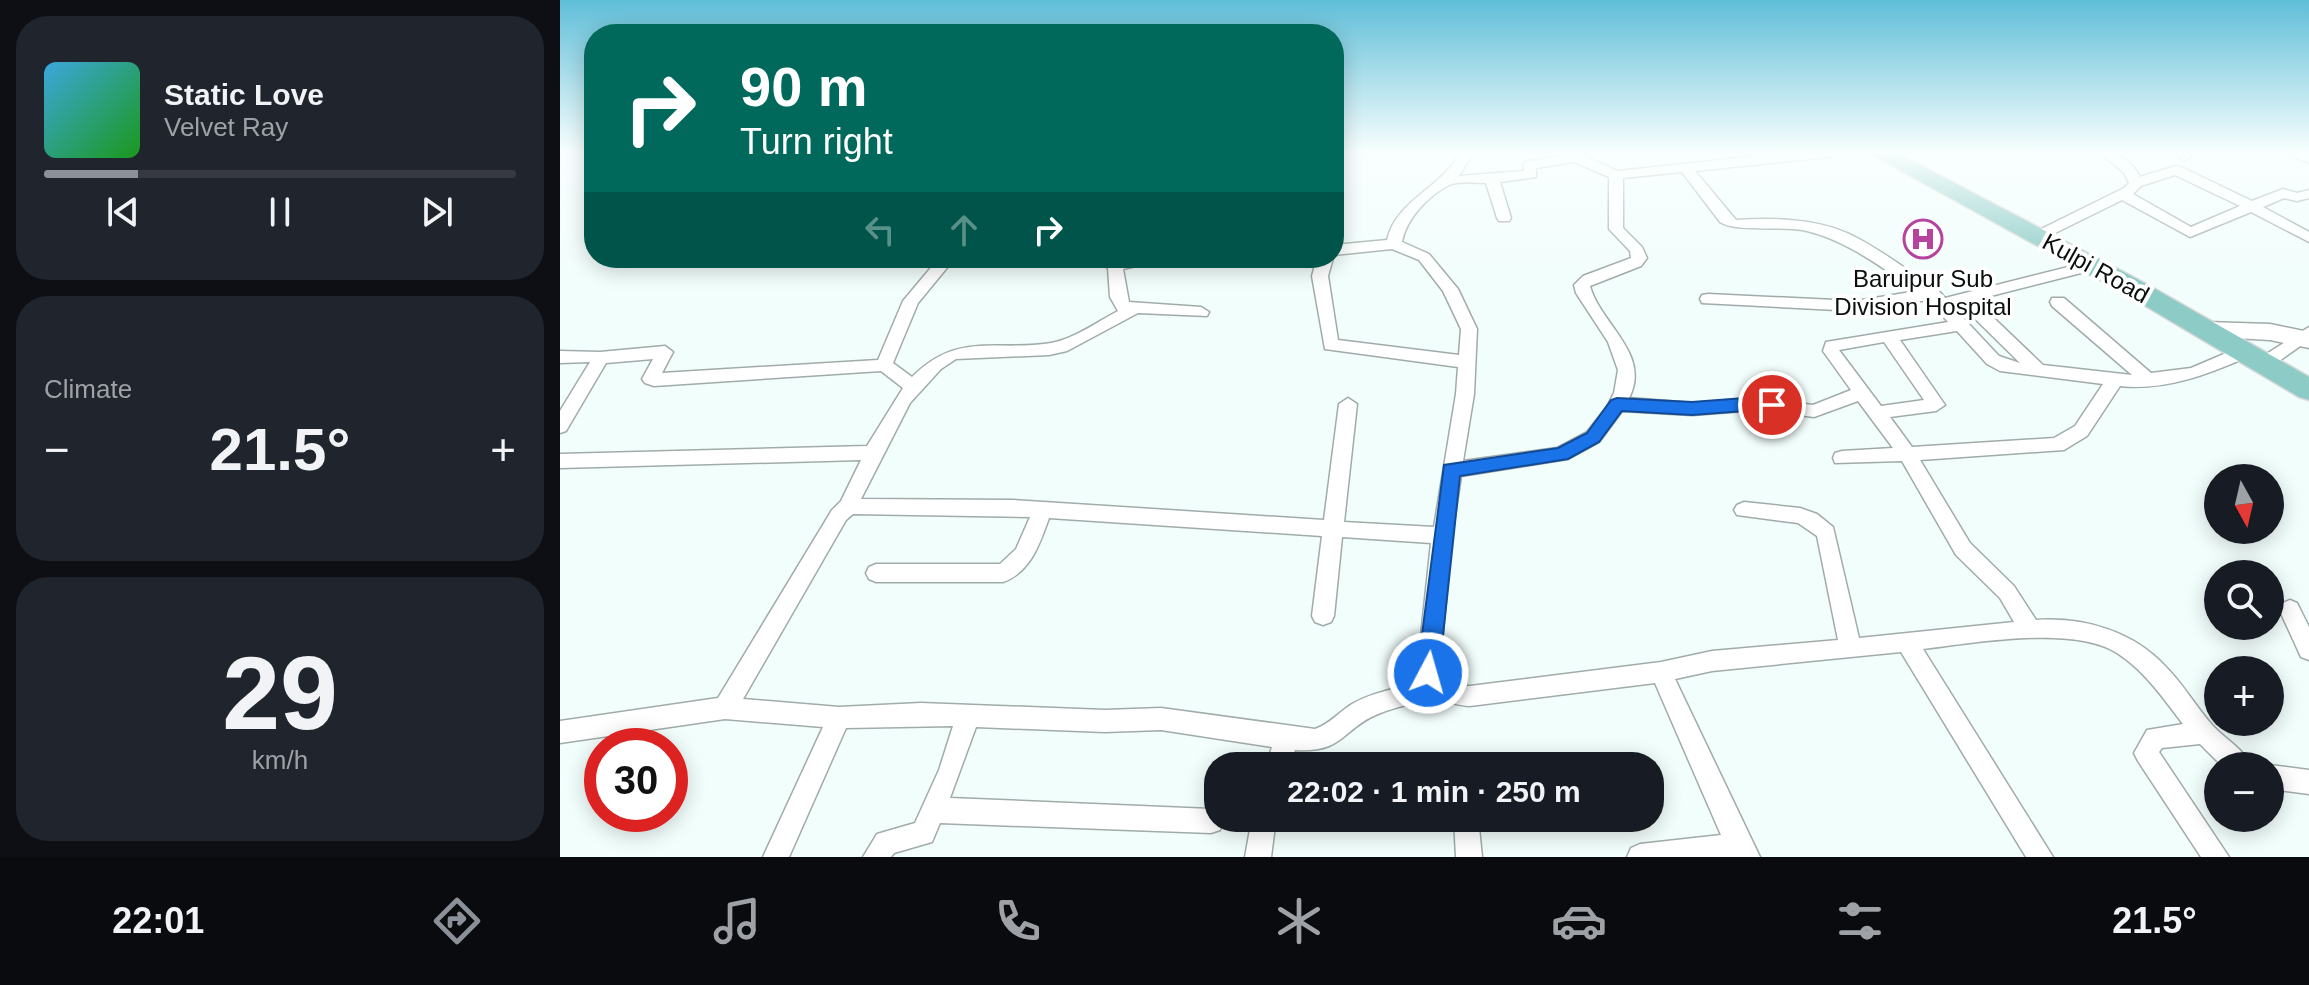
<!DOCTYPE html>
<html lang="en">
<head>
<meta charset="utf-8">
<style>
	body { margin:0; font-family:Arial,sans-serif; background:#20242c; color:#f1f3f6; height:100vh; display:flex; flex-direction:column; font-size:30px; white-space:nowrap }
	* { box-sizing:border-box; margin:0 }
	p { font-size:26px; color:#9ea1a6 }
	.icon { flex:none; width:44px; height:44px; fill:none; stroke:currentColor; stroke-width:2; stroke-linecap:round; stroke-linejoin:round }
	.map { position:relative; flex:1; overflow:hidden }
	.details { display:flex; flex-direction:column; gap:16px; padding:16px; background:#0d0f14; width:560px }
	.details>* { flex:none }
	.top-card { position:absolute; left:24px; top:24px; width:760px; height:244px; border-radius:32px; box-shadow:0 4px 20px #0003; background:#00695c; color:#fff; overflow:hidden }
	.needle { width:52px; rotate:172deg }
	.fabs { position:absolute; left:1644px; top:464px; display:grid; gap:16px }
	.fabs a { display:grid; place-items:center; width:80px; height:80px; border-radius:50%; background:#171b24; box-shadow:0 4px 20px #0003; font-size:40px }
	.speed { position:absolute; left:24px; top:728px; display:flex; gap:16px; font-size:40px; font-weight:700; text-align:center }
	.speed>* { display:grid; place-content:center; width:104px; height:104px; border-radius:50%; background:#171b24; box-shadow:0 4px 20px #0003; line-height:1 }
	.speed .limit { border:12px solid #d22; background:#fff; color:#111 }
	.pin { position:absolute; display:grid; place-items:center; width:68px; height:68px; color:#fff; margin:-34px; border:4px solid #fff; border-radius:50%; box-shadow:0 2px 8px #0007 }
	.me { position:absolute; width:88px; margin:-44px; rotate:6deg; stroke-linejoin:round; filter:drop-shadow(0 0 6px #0008) }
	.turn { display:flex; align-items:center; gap:28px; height:168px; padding:0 24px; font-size:36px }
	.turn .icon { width:104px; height:104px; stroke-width:2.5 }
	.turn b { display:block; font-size:56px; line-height:68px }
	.lanes { display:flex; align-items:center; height:76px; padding:0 24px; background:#0003; justify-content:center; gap:40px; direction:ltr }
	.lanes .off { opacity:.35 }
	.big { font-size:60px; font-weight:800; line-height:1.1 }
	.details .tile { flex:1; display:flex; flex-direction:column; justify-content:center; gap:12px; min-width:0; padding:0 28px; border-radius:32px; background:#20242c }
	.details .dial { align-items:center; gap:0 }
	.dial b { font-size:104px; line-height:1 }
	.song { display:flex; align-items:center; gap:24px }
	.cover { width:96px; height:96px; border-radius:12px; background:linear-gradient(135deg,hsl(200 70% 55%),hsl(120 70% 35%)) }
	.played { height:8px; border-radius:4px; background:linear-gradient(90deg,#8c9099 20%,#363941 20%) }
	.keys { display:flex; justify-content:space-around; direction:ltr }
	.heat { display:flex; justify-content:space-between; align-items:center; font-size:44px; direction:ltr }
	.trip { position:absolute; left:644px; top:752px; width:460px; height:80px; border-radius:32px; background:#171b24; box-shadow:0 4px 20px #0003; font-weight:800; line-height:80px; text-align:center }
	.menu { display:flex; height:128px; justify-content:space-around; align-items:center; background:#090b0e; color:#9ea1a6 }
	.menu .icon { width:56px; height:56px }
	.menu .current { color:#8c9099 }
	.menu b { font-size:36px; color:#f1f3f6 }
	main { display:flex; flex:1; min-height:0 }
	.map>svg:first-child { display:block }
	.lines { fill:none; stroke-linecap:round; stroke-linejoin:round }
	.street-casing { stroke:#a0abaa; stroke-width:3 }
	.secondary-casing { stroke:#a0abaa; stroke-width:3 }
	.primary-casing { stroke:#d8d8d8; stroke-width:3 }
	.street { fill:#fff; fill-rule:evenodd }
	.secondary { fill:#fff; fill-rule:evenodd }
	.primary { fill:#8ccbc6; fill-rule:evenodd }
	.route { fill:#1a73e8; stroke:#114b97; stroke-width:2 }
	.labels { text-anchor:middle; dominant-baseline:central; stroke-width:8; stroke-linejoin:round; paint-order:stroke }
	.street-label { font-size:24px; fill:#0a0e0e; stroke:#fff }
	.poi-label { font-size:24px; fill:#0a0e0e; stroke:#fff }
</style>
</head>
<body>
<main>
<section class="details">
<div class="tile">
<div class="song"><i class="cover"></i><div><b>Static Love</b><p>Velvet Ray</p></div></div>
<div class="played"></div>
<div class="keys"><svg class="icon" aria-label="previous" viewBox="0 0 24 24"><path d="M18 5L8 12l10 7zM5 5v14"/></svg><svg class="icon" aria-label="pause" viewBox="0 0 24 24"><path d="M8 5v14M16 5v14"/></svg><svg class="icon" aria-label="next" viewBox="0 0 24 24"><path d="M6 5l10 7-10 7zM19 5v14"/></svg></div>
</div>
<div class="tile"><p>Climate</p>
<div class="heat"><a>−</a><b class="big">21.5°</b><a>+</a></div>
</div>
<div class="tile dial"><b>29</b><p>km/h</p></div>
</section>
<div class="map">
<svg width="1749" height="857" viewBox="0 0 1749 857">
	<rect width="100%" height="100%" fill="#f2fefc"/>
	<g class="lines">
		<defs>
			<path id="street" d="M 900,153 L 913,153 L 899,176 L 964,171 L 964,162 L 1000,156 L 999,153 L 1017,153 L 1058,171 L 1226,153 L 1274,153 L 1268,157 L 1135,171 L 1176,220 C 1212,218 1253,218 1287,233 C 1317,246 1350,273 1378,290 L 1385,298 L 1532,261 L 1537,263 L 1537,269 L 1415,300 L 1483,365 L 1572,375 L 1492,306 L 1490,302 L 1492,298 L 1504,298 L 1591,373 L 1631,368 L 1678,348 L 1690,348 L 1692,352 L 1690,356 C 1648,374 1606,391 1560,386 L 1527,436 L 1504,450 L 1360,460 L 1410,543 L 1454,586 L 1476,620 C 1524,617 1573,631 1606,667 C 1624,685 1636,707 1653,726 C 1665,739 1684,749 1691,766 L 1662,766 L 1640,744 L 1602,748 L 1599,752 L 1669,857 L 1641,857 L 1578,761 L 1574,753 L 1587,730 L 1623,724 C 1603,698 1585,671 1557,653 C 1513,625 1414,643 1363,649 L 1493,857 L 1466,857 L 1341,652 L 1152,671 L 1115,679 L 1200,857 L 1067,857 L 1071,848 L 1080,844 L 1161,835 L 1095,683 L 910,706 C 897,706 885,700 873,700 C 862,700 830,709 818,714 C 781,729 785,753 735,750 L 730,766 L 706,766 L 712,747 L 601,730 L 545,732 L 416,727 L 390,798 L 651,809 L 658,812 L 658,818 L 663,821 L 660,830 L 651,833 L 380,823 L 372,842 L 334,853 L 331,857 L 303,857 L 317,834 L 355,823 L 379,770 L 393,726 L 286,728 L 229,857 L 203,857 L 263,727 L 165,719 L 0,743 L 0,721 L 158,698 L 272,510 L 281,501 L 301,460 L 0,468 L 0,454 L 307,446 L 343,388 L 321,371 L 94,386 L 85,383 L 82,379 L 93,359 L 46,363 L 6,431 L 0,433 L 0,411 L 30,362 L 0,363 L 0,351 L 40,352 L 105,346 L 113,352 L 102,373 L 318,360 L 343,301 L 379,258 L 395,258 L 358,303 L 333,363 L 352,377 C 398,331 434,352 491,343 C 514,339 537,322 558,311 L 550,297 L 548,268 L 530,258 L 557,261 L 601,258 L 598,261 L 563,269 L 569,302 L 641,307 L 649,312 L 647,316 L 578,313 L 507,351 L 489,355 L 396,359 L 381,369 L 350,403 L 301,499 L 453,500 L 764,520 L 779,404 L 788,398 L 797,404 L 784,522 L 874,527 L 896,394 L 898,367 L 765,349 L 752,276 L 757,258 L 773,258 L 768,276 L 778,340 L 899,355 L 901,329 L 883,291 L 859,260 L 832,249 L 774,255 L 774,245 L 827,240 C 836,200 882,188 900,153 ZM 1014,162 L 1049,177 L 1049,229 L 1070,251 L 1071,258 L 1023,276 L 1014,285 L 1016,293 L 1048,342 L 1058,370 L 1054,393 L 1047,407 L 1027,432 L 997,448 L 903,461 L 914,394 L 917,329 L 898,289 L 869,254 L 842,242 C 846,219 868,196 889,185 C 898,181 916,183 926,183 L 937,218 L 939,221 L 949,221 L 951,218 L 940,182 L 976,177 L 976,168 ZM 1122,172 L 1160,222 C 1177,233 1222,225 1247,231 C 1288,241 1322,268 1357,291 L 1296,301 L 1148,294 L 1142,295 L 1140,299 L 1142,303 L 1296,311 L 1368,300 L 1388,322 L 1266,342 L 1263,351 L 1291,390 L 1253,405 L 1198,398 L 1132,403 L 1069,398 C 1092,354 1040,324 1030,286 L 1081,266 L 1087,258 L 1082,247 L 1063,228 L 1063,178 ZM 1400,304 L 1460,363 L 1439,356 L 1392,306 ZM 1397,331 L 1427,364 L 1440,371 L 1543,384 L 1515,426 L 1494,438 L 1352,447 L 1330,417 L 1376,411 L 1385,405 L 1340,340 ZM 1324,342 L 1364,400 L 1321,406 L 1279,350 ZM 1298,401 L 1333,448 L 1282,451 L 1275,453 L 1273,458 L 1275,463 L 1342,461 L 1396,555 L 1440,598 L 1454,622 L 1299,638 L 1273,527 L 1257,514 L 1240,508 L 1184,502 L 1177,505 L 1174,510 L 1177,515 L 1238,523 L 1257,536 L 1278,640 L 1152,651 L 1101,662 L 910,686 C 897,686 885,687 879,673 L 892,536 L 901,476 L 1008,459 L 1039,442 L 1062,411 L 1132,415 L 1198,410 L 1254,417 ZM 293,514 L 470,517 L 456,549 L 440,564 L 316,564 L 309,567 L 306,573 L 309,579 L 316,582 L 443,582 C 471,572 480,543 489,518 L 762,536 L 752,616 L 755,622 L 763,625 L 771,622 L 774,616 L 782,537 L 871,543 L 857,673 L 860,683 C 837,688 813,692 792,704 C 779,712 770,724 755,729 L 601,708 L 545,710 L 361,703 L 279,707 L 183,699 L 286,520 Z
				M 1541,153 C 1558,153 1572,161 1580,177 L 1616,166 L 1621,167 L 1692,201 L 1723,189 L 1737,193 L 1749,190 L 1749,198 L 1737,201 L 1724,198 L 1703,207 L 1749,232 L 1749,242 L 1691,212 L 1630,237 L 1562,200 L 1483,239 L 1473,239 L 1473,233 L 1564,188 L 1569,183 L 1564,173 ZM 1615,175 L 1680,206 L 1631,227 L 1573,194 L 1581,186 Z
				M 1613,153 L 1628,153 L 1631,157 L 1624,161 Z
				M 1731,153 L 1749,154 L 1749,163 L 1732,156 Z
				M 1749,327 L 1749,340 L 1709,368 L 1697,368 L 1695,364 L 1697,360 Z
				M 1730,600 L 1737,603 L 1749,627 L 1749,660 L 1741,657 L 1719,609 L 1723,603 Z
				M 1710,765 L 1749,770 L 1749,794 L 1710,789 Z
				M 692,818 L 716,818 L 711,857 L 685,857 Z
				M 894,818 L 918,818 L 922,857 L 896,857 Z"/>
			<path id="secondary" d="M 1646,322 L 1710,324 L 1749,332 L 1749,348 L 1710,340 L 1638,336 L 1634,330 L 1638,324 Z"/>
			<path id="primary" d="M 1309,153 L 1337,153 L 1590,286 L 1749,377 L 1749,400 L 1739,397 L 1572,298 Z"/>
		</defs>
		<use href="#street" class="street-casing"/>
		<use href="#secondary" class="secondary-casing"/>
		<use href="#primary" class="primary-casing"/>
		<use href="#street" class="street"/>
		<use href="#secondary" class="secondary"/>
		<use href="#primary" class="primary"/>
	</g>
	<linearGradient id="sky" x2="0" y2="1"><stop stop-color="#5fbed8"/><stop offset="0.56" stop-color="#f9fffe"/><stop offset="1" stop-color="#f9fffe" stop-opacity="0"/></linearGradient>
	<rect width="1749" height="273" fill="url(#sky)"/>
	<path class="route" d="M 1198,397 L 1218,401 L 1221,405 L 1212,412 L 1198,410 L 1132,415 L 1062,411 L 1039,442 L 1008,459 L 900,476 L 879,673 L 876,680 L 868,683 L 860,680 L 857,673 L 884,465 L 998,448 L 1027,433 L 1051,400 L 1057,398 L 1132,402 Z"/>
	<defs>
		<symbol id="hospital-ring" viewBox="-11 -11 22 22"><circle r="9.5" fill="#fff" stroke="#b6449f" stroke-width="1.5"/><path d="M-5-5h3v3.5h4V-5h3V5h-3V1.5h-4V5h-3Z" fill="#b6449f"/></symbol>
	</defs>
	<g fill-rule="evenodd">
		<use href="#hospital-ring" x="1341" y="217" width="44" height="44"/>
	</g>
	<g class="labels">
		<g class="street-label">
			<text transform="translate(1536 268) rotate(29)">Kulpi Road</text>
		</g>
		<g class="poi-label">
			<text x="1363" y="278">Baruipur Sub<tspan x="1363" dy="28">Division Hospital</tspan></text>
		</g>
	</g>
</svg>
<div class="fabs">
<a><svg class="needle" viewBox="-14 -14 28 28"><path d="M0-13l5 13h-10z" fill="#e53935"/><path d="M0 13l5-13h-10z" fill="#9ea1a6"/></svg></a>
<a><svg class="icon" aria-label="search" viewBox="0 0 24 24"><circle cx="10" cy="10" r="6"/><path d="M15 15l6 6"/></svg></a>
<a>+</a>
<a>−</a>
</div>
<div class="speed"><div class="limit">30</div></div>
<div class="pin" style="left:1212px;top:405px;background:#d93025"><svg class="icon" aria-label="arrive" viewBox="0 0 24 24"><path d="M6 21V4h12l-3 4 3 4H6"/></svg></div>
<svg class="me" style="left:868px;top:673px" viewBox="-20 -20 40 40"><circle r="17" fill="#1a73e8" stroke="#fff" stroke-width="3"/><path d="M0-11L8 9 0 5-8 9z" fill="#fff"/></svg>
<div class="trip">22:02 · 1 min · 250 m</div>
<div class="top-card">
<div class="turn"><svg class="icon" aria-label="right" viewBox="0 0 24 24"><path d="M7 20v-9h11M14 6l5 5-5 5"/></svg><div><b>90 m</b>Turn right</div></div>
<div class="lanes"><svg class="icon off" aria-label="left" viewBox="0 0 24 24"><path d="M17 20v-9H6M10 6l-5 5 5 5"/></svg><svg class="icon off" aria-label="ahead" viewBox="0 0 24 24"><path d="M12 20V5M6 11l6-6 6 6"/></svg><svg class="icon" aria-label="right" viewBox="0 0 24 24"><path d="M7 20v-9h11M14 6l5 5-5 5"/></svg></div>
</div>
</div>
</main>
<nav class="menu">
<b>22:01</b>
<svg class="icon current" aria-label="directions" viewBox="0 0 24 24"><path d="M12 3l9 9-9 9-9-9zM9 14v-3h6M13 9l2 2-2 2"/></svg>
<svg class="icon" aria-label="music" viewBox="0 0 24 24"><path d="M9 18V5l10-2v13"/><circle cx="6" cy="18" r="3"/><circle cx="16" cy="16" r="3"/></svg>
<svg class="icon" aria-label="phone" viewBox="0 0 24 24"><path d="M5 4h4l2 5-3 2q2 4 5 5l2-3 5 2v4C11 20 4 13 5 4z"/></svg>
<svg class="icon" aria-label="climate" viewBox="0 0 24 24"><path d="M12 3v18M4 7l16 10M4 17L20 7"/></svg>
<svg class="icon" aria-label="car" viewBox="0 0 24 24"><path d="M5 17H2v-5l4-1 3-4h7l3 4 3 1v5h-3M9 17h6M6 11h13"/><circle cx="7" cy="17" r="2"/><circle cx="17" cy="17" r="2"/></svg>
<svg class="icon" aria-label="filters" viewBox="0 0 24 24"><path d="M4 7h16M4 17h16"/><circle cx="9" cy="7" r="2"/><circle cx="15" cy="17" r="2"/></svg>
<b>21.5°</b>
</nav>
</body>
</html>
